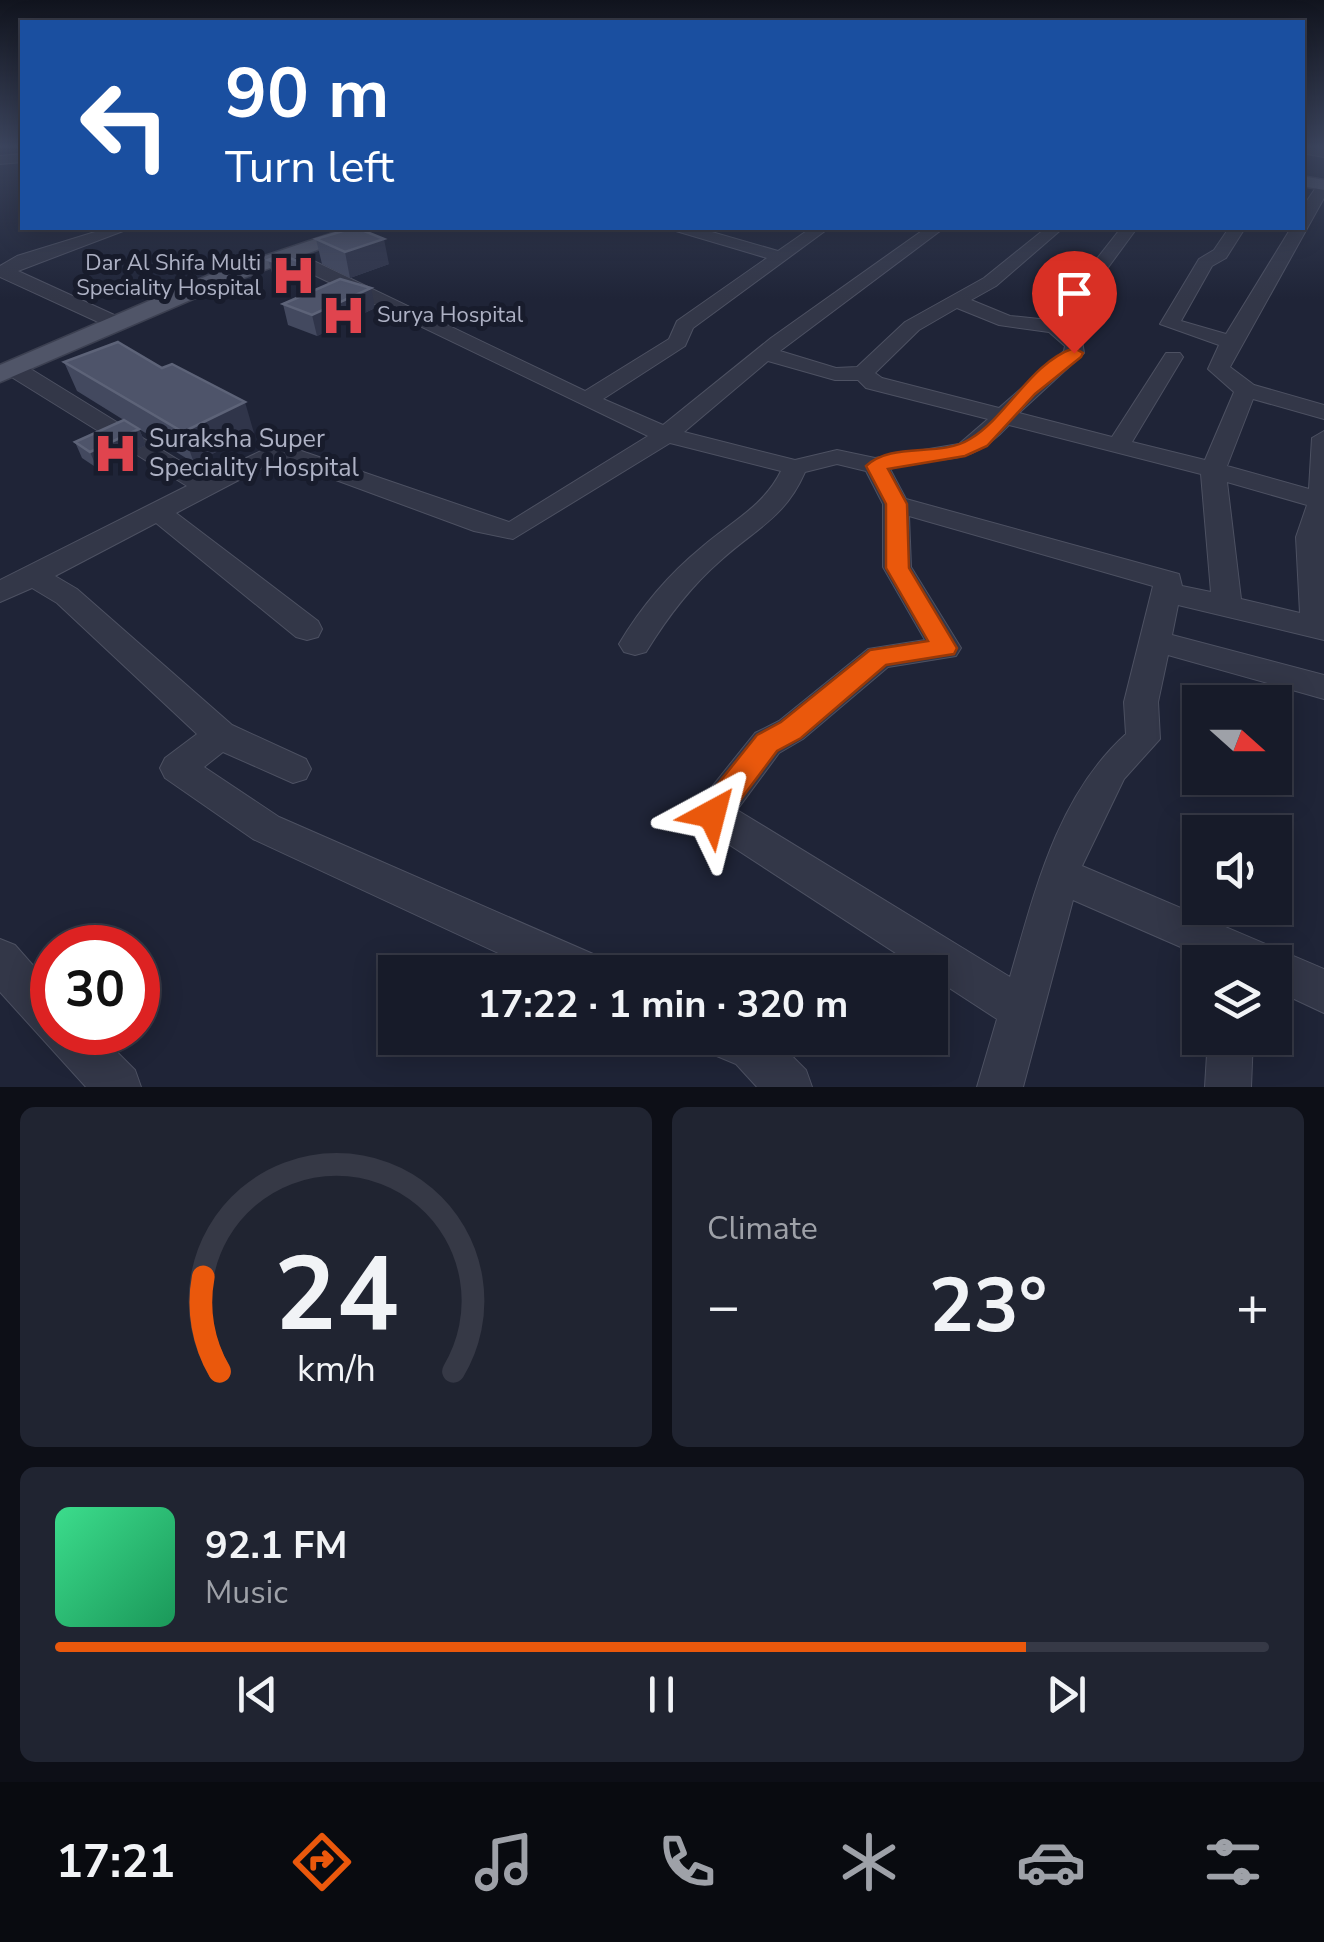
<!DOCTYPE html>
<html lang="en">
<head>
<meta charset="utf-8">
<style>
	body { margin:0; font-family:"Nunito Sans",sans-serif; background:#202431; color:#f1f3f6; height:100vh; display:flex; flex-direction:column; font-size:38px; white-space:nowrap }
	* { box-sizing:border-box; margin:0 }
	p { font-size:32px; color:#9ea1a8 }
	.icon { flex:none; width:55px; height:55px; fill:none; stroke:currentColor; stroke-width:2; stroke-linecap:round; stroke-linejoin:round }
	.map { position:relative; height:1087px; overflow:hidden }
	.side { display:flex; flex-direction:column; gap:20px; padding:20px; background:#0d0f17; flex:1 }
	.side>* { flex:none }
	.hud { position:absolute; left:20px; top:20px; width:1285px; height:210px; border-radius:0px; box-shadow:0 5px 25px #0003,0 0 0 2px #363946; background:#1a4fa0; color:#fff; overflow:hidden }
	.needle { width:65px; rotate:111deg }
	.fabs { position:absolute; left:1182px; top:685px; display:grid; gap:20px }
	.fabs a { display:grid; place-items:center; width:110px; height:110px; border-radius:0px; background:#171b29; box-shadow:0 5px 25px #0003,0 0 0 2px #363946; font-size:50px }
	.speed { position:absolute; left:30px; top:925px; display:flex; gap:20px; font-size:50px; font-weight:700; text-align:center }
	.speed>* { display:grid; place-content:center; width:130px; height:130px; border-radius:50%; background:#171b29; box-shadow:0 5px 25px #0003,0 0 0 2px #363946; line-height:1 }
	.speed .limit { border:15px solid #d22; background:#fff; color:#111 }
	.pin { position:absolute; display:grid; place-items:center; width:85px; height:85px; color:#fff; margin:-102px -42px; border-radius:50% 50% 50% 0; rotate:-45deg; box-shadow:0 0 10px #0007 }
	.pin .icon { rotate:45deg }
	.me { position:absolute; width:110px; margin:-55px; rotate:38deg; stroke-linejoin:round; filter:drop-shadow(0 0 8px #0008) }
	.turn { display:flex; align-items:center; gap:35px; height:210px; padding:0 40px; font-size:45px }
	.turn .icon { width:130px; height:130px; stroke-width:2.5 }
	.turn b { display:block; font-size:70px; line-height:85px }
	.big { font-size:75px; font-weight:700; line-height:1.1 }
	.side .tile { flex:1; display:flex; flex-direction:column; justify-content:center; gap:15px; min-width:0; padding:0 35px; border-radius:15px; background:#202431 }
	.side .dial { align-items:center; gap:0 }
	.dial svg { height:260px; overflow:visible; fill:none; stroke:#363946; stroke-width:7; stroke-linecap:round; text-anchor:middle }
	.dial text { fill:#f1f3f6; stroke:none }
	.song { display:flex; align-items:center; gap:30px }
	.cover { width:120px; height:120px; border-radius:15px; background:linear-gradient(135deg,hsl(150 70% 55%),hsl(150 70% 35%)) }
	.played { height:10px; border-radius:5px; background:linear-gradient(90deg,#ea580c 80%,#363946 80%) }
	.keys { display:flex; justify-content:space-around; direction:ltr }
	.heat { display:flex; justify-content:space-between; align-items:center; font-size:55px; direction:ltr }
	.side .tiles { flex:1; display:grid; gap:20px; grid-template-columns:1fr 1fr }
	.tile:last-child { grid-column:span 2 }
	.trip { position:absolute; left:378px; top:955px; width:570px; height:100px; border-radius:0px; background:#171b29; box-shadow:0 5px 25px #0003,0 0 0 2px #363946; font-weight:700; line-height:100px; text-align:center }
	.tab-bar { display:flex; height:160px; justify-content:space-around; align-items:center; background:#090b10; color:#9ea1a8 }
	.tab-bar .icon { width:70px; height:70px }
	.tab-bar .current { color:#ea580c }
	.tab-bar b { font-size:45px; color:#f1f3f6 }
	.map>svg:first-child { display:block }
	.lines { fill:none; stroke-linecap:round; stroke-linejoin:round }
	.minor-casing { stroke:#4d5162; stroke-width:2 }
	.major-casing { stroke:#3c4051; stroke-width:3 }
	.minor { fill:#333748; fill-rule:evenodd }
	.major { fill:#505568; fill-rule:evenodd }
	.wall { fill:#43495f }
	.shaded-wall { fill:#30354a }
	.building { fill:#4e546a; stroke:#5d6378; stroke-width:2.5 }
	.route { fill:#ea580c; stroke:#983908; stroke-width:2.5 }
	.labels { text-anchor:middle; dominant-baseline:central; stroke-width:10; stroke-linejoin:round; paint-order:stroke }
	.far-poi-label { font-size:22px; fill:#adb1c4; stroke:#181c2c; text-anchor:end }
	.poi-label { font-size:25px; fill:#adb1c4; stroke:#181c2c; text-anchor:start }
</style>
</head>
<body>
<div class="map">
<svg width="1324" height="1087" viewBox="0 0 1324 1087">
	<rect width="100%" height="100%" fill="#1f2437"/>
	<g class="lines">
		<defs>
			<path id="minor" d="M 1302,147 L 1324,149 L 1324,157 L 1302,153 Z
				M 22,154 L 22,162 L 0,164 L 0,156 Z
				M 1324,182 L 1324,198 L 1230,367 L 1254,385 L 1324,405 L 1324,419 L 1253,399 L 1227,466 L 1309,489 L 1312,438 L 1324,431 L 1324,640 L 1178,605 L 1172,635 L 1324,675 L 1324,699 L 1168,655 L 1158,702 L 1160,739 L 1124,779 L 1082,866 L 1324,969 L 1324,1013 L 1275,990 L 1275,962 L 1215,962 L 1073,900 L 1023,1087 L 977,1087 L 997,1019 L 699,825 L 693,814 L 699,803 L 755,733 L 779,721 L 868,649 L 925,640 L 883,567 L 883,504 L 866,471 L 837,464 L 805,472 C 785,518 755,529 720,561 C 690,587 667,618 646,652 L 635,655 L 624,652 L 619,644 C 641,607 669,574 702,547 C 731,522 764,506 781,471 L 670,443 L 513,539 L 474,531 L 279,459 L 176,513 L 318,621 L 322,629 L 318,637 L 307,640 L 296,637 L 156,523 L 55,576 L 77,589 L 232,725 L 306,759 L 311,769 L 306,779 L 293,783 L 223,752 L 204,767 L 279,817 L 600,957 L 606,972 L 539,972 L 253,839 L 165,778 L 160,768 L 165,758 L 197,734 L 57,603 L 32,588 L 0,602 L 0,580 L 187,486 L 5,373 L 2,368 L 5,363 L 21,363 L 206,477 L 278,443 L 509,522 L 648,436 L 281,259 L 281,251 L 293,251 L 585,391 L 669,339 L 677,321 L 767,258 L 676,231 L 674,228 L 698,228 L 778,251 L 811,228 L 829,228 L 693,328 L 685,346 L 603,399 L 663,425 L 771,338 L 926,228 L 944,228 L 780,351 L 836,368 L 857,367 L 905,322 L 984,278 L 1046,228 L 1063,228 L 996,286 L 971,300 L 1010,316 L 1049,320 L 1121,228 L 1137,228 L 1065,326 L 1082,341 L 1084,353 L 1019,413 L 1112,437 L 1166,353 L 1180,353 L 1183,357 L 1132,442 L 1205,460 L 1234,392 L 1208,369 L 1219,345 L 1160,324 L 1199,259 L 1214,250 L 1229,228 L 1245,228 L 1226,258 L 1212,266 L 1181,321 L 1226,334 L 1291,228 L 1302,228 L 1302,208 L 1319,183 ZM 957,308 L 999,325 L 1049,332 L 1065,346 L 1064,351 L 999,408 L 882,378 L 875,373 L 919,330 ZM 768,361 L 835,380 L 858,380 L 866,388 L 988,419 L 959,444 L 875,458 L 837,450 L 795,460 L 684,432 ZM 1009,425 L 1201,474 L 1211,592 L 1182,586 L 1179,574 L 906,499 L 890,469 C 943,452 966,472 1009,425 ZM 1227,482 L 1307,505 L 1296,537 L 1300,613 L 1241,599 ZM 909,516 L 1153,586 L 1124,702 L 1126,734 C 1057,796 1035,891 1010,977 L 737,810 L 779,753 L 803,739 L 888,667 L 956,656 L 961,648 L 911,567 Z
				M 108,228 L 131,228 L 18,271 L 123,319 L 123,327 L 109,327 L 0,277 L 0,266 L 17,256 Z
				M 0,939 L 15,945 L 52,987 L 52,1032 L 97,1032 L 135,1070 L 141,1087 L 86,1087 L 0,992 Z
				M 705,1038 L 774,1038 L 806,1070 L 812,1087 L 757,1087 L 736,1064 L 712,1054 Z
				M 1208,1038 L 1253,1038 L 1251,1087 L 1205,1087 Z"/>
			<path id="major" d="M 1302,176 L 1324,180 L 1324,190 L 1302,186 Z
				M 348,228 L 375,228 L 230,283 L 0,382 L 0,365 L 214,273 Z"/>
		</defs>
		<use href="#minor" class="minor-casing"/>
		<use href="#major" class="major-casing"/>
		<use href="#minor" class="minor"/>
		<use href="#major" class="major"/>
	</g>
	<path class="wall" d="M 316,239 L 389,264 L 350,278 L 322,264 Z
		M 268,260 L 312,266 L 315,279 L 303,284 L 272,273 Z
		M 283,304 L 375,308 L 317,336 L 288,325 Z
		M 64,362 L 254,433 L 194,463 L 139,429 L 146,445 L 97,468 L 82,458 L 75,442 L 135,427 L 77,391 Z"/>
	<path class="shaded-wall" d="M 384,239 L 389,264 L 350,278 L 345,252 Z
		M 312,266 L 315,279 L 303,284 L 300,271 Z
		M 371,288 L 375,308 L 317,336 L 312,315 Z
		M 245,402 L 254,433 L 194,463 L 183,432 Z
		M 139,429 L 146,445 L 97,468 L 90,452 Z"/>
	<path class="building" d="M 353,228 L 357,228 L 384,239 L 345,252 L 316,239 Z
		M 281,255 L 312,266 L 300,271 L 268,260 Z
		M 340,279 L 371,288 L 312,315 L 283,304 Z
		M 118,342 L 162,368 L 172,364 L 245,402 L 183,432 L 64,362 Z
		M 124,420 L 139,429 L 90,452 L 75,442 Z"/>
	<linearGradient id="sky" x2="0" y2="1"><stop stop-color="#11141e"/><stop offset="0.49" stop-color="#3c455e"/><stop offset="1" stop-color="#3c455e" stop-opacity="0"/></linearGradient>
	<rect width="1324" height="299" fill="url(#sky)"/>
	<path class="route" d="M 1074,348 L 1083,353 L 1081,357 L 1035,394 L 987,446 L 965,456 L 888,469 L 907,504 L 909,568 L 957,648 L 954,654 L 886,665 L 801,738 L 777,751 L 723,823 L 712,827 L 701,823 L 697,814 L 701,805 L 757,735 L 781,722 L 870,650 L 928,641 L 886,568 L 886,504 L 866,466 C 892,441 940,458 970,439 C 1008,416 1030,363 1074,348 Z"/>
	<defs>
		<symbol id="hospital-bare" viewBox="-9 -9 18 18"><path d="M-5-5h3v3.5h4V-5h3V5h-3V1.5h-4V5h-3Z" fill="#e0444e" stroke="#181c2c" stroke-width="2.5" paint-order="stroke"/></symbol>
	</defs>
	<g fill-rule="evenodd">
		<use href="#hospital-bare" x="262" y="244" width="63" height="63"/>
		<use href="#hospital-bare" x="312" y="284" width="63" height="63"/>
		<use href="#hospital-bare" x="84" y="422" width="63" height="63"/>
	</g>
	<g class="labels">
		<g class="far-poi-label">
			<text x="261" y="263">Dar Al Shifa Multi<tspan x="261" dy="25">Speciality Hospital</tspan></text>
			<text x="377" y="315" text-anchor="start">Surya Hospital</text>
		</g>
		<g class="poi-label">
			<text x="149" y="439">Suraksha Super<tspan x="149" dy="29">Speciality Hospital</tspan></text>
		</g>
	</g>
</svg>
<div class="fabs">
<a><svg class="needle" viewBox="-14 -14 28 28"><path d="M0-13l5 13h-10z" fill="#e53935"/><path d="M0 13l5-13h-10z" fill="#9ea1a8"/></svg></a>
<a><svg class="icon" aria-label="sound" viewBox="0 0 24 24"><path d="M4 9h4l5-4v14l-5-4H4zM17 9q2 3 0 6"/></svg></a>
<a><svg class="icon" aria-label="layers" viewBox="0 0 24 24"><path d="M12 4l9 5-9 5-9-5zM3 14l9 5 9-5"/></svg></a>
</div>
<div class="speed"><div class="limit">30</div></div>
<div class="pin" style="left:1074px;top:353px;background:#d93025"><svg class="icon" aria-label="arrive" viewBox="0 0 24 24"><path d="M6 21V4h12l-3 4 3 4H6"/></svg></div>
<svg class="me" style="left:712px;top:814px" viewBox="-20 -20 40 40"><path d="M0-17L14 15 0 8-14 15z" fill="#ea580c" stroke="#fff" stroke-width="4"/></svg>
<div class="trip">17:22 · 1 min · 320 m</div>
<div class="hud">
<div class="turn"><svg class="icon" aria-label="left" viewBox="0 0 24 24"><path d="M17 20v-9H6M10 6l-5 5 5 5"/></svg><div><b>90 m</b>Turn left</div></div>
</div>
</div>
<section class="side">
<div class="tiles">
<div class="tile dial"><svg viewBox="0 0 100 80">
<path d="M14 69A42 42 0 1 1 86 69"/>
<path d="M14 69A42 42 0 0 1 9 40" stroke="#ea580c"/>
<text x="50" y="56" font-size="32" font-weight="700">24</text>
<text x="50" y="72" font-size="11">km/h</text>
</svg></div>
<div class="tile"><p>Climate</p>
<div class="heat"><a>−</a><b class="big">23°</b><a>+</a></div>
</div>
<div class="tile">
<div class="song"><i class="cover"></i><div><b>92.1 FM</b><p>Music</p></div></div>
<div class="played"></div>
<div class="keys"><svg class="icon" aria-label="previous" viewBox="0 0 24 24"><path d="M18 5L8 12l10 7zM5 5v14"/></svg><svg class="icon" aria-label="pause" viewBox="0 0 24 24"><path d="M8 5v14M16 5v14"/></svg><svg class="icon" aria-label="next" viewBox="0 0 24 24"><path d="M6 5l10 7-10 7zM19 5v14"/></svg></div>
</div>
</div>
</section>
<nav class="tab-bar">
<b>17:21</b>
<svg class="icon current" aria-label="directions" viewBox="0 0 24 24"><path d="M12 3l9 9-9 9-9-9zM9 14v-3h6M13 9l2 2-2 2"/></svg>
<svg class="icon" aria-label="music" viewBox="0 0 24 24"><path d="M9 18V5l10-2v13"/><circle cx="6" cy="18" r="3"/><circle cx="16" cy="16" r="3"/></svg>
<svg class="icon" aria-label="phone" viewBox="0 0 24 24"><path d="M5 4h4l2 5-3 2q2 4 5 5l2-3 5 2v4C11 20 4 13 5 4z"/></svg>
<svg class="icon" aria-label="climate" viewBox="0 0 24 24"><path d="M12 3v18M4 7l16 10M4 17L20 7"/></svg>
<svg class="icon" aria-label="car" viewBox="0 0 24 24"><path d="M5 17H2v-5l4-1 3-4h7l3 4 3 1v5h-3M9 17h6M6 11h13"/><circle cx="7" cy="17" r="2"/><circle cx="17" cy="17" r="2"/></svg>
<svg class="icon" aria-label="filters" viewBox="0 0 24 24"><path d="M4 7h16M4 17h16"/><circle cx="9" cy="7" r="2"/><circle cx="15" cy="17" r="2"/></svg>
</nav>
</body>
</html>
